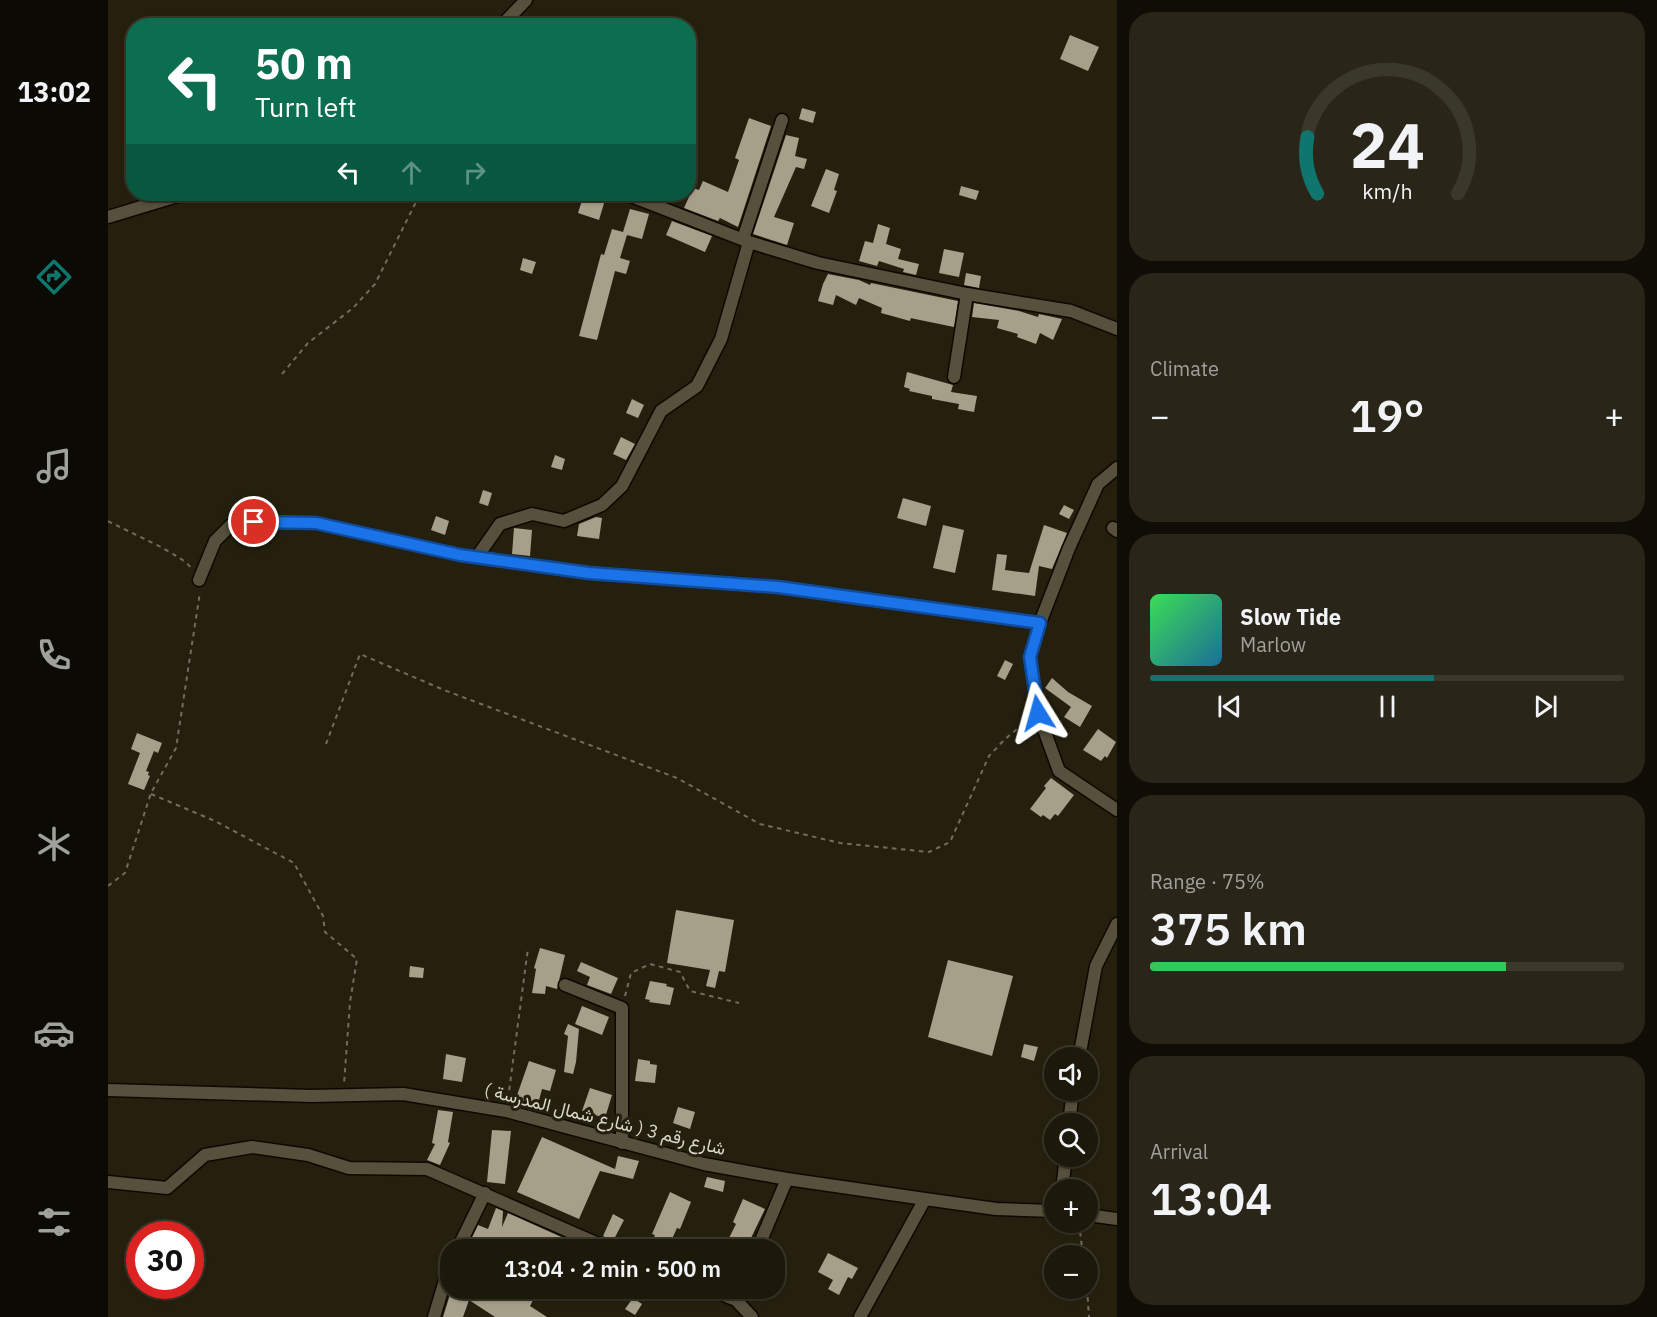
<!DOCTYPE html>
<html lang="en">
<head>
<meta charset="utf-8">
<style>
	body { margin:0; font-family:"IBM Plex Sans",Vazirmatn,sans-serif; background:#292518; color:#f1f3f6; height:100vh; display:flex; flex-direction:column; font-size:22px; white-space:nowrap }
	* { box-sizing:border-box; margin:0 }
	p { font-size:20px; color:#a0a09c }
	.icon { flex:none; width:33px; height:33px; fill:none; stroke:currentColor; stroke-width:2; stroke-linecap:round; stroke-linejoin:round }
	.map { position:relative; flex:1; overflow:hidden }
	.panel { display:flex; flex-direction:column; gap:12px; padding:12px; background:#0f0d06; width:540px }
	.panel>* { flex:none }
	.banner { position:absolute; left:18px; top:18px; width:570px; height:183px; border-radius:24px; box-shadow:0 2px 4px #0004,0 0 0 2px #3a372b; background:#0b6e4f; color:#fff; overflow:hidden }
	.buttons { position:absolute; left:936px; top:1047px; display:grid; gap:12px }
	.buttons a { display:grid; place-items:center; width:54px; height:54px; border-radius:50%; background:#1c180a; box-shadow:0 2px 4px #0004,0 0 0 2px #3a372b; font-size:30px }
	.speed { position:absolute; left:18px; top:1221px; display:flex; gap:12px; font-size:30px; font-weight:700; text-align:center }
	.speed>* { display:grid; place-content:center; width:78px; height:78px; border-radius:50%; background:#1c180a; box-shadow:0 2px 4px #0004,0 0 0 2px #3a372b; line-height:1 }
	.speed .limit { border:9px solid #d22; background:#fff; color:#111 }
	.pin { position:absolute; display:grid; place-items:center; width:51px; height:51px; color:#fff; margin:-26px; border:3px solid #fff; border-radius:50%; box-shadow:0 2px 6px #0007 }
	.me { position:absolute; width:66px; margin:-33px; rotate:352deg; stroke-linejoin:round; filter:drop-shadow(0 0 4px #0008) }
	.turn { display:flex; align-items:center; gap:21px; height:126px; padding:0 30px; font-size:27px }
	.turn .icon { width:78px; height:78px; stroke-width:2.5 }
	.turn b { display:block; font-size:42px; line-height:51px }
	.lanes { display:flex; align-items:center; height:57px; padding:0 30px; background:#0003; justify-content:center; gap:30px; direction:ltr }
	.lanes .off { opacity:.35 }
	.big { font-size:45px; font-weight:600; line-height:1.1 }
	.panel .card { flex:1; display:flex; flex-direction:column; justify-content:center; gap:9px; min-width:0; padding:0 21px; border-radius:24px; background:#292518 }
	.panel .dial { align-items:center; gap:0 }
	.dial svg { height:156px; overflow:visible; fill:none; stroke:#3a372b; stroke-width:7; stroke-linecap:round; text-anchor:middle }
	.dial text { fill:#f1f3f6; stroke:none }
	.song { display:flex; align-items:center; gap:18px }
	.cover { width:72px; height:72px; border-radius:9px; background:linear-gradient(135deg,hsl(130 70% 55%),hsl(200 70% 35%)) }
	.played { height:6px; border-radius:3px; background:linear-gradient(90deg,#0f766e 60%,#3a372b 60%) }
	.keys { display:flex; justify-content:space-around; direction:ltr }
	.heat { display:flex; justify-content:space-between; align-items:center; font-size:33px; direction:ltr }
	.charge { height:9px; border-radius:4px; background:linear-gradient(90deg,#34c759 75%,#3a372b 0) }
	.trip { position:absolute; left:332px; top:1239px; width:345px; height:60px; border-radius:24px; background:#1c180a; box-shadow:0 2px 4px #0004,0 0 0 2px #3a372b; font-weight:600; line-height:60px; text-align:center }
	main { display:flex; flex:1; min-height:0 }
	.dock { display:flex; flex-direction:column; width:108px; justify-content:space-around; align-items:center; background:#0b0a04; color:#a0a09c }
	.dock .icon { width:42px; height:42px }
	.dock .current { color:#0f766e }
	.dock b { font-size:27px; color:#f1f3f6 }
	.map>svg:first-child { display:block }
	.building { fill:#a69f8a }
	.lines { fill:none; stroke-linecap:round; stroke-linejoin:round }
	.minor-casing { stroke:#0e0900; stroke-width:15 }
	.path { stroke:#716d5e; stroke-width:2; stroke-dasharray:4.5 4.5; stroke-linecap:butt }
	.minor { stroke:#56503d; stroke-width:12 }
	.route-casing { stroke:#114b97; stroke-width:15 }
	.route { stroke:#1a73e8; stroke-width:10 }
	.labels { text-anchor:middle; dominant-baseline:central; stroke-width:6; stroke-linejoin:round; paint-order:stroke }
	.street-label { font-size:18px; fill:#d9d6cb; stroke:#25200e }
</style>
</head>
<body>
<main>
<nav class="dock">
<b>13:02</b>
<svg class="icon current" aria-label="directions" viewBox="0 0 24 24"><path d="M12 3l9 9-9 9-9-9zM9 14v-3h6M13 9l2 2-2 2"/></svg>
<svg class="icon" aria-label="music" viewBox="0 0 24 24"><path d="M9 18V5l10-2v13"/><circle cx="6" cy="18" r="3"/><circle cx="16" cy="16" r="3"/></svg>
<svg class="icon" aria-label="phone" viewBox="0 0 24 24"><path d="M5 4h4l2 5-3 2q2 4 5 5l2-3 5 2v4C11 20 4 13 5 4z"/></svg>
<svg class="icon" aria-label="climate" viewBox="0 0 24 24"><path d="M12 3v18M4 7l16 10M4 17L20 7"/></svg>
<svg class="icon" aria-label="car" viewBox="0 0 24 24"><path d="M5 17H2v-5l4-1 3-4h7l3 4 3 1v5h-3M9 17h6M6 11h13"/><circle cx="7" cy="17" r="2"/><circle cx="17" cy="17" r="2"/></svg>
<svg class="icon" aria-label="filters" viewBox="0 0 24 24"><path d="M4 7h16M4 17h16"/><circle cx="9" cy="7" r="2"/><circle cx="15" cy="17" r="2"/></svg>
</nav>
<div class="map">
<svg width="1009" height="1317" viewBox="0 0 1009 1317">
	<rect width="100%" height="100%" fill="#25200e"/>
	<path class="building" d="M 962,35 L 991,47 L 980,71 L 952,59 Z
		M 694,108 L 708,112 L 705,123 L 691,119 Z
		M 641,118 L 663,126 L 630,227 L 612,218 L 610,221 L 576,208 L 585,188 L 591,190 L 595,181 L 620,192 L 631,160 L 627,158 Z
		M 678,135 L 691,138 L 687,156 L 699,159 L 696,169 L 688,167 L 666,217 L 686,223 L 679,245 L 645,234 Z
		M 718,169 L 731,174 L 726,190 L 729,191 L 721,213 L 703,206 Z
		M 853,186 L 871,191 L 868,200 L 851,195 Z
		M 476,194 L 497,200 L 491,220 L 470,213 Z
		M 522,209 L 541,214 L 534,239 L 519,235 L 512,258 L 522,261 L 518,274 L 507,271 L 489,340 L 471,336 L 493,254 L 496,255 L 504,229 L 515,232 Z
		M 564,221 L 604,236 L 597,252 L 558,235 Z
		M 770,224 L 782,228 L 778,244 L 793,249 L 790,259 L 811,264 L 808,275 L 795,272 L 796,269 L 771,261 L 769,266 L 751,261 L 757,241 L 765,243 Z
		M 836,249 L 856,253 L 851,277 L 831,273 Z
		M 415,258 L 428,262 L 424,274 L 412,270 Z
		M 858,273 L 873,276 L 871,288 L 856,285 Z
		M 720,274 L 751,280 L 762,285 L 763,283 L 850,301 L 846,327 L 807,319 L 803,318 L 802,321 L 773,313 L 774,308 L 751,298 L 748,305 L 728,295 L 725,305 L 710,301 L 715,284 Z
		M 866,303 L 911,311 L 930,317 L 931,314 L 954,319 L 945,340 L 932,333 L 928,344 L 909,337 L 910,334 L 889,328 L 891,320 L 864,317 Z
		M 799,372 L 845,385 L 843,392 L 869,396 L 866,412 L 850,409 L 851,404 L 824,399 L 824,396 L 801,391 L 802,389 L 796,387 Z
		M 524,399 L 536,405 L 530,418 L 518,413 Z
		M 513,437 L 527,444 L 518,460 L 505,454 Z
		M 447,455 L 457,459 L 454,470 L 443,467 Z
		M 375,490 L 384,493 L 380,506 L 371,503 Z
		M 795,498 L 823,506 L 818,526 L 789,518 Z
		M 956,505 L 966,510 L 961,519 L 951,514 Z
		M 328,516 L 341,521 L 337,535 L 323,530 Z
		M 488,517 L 494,518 L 491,539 L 469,536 L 471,524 Z
		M 835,525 L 856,530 L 847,573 L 825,568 Z
		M 936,525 L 959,533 L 944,569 L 931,566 L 927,596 L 884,590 L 889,554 L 899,555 L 897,570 L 921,573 Z
		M 406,528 L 424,530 L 422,556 L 404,554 Z
		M 897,660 L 905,664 L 897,680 L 889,676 Z
		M 944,678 L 960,692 L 984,706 L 972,727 L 956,717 L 963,707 L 937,688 Z
		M 990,729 L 1008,742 L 999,758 L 997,756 L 993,761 L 975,750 Z
		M 29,733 L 54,743 L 50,753 L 46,751 L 38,771 L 41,772 L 40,775 L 42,776 L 36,790 L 20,784 L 32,753 L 23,749 Z
		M 943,778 L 966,795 L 950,816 L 947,814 L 942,820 L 935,815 L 933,817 L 922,809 L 938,788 L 936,786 Z
		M 568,910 L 626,920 L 617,972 L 611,971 L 607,988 L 598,986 L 602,970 L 559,963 Z
		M 432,948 L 457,955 L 449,989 L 438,986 L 437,994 L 424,993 L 428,969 L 426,968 Z
		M 840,960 L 905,976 L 884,1056 L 820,1037 Z
		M 473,962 L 510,978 L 503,994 L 479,985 L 482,977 L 469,971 Z
		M 302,966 L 316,968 L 315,978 L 301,977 Z
		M 542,981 L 559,984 L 558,986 L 566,988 L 562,1005 L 541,1002 L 542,1000 L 537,999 Z
		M 474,1006 L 501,1017 L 494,1035 L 467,1024 Z
		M 460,1024 L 471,1029 L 468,1062 L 465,1074 L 456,1072 L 460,1036 L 456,1034 Z
		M 916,1044 L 930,1047 L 926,1061 L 913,1057 Z
		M 338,1054 L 358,1058 L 354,1082 L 335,1079 Z
		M 530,1059 L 542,1061 L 542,1064 L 549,1065 L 547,1083 L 527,1081 Z
		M 421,1061 L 448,1070 L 442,1091 L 434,1089 L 430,1104 L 416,1100 L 416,1103 L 407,1101 Z
		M 482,1088 L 504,1095 L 497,1118 L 474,1111 Z
		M 570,1107 L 587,1112 L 582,1129 L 565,1123 Z
		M 330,1110 L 345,1112 L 340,1142 L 342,1143 L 332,1165 L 319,1160 L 327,1144 L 324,1143 Z
		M 384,1130 L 403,1131 L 397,1184 L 379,1182 Z
		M 434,1137 L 507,1169 L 510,1156 L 531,1161 L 525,1179 L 492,1171 L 471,1219 L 409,1192 Z
		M 599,1177 L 617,1181 L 615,1192 L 596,1187 Z
		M 562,1192 L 583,1202 L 572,1229 L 569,1228 L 559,1250 L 548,1250 L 542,1247 L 547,1235 L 544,1234 Z
		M 635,1199 L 657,1209 L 643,1238 L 645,1239 L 641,1250 L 615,1250 L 628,1224 L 625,1222 Z
		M 388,1208 L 395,1211 L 394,1227 L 400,1213 L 460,1240 L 455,1250 L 358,1250 L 370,1225 L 380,1229 Z
		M 505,1214 L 516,1220 L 505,1241 L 495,1236 Z
		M 720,1253 L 750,1268 L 744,1279 L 740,1277 L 731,1295 L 720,1289 L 725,1280 L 710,1272 Z
		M 344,1288 L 407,1288 L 425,1300 L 422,1306 L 439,1317 L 387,1317 L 361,1300 L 355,1317 L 335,1317 Z
		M 525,1298 L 534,1304 L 527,1315 L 517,1309 Z"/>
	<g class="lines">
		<defs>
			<path id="minor" d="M 393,26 L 418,0
				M 518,194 L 641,242 L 710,263 L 859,294 L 963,311 L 1009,329
				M 0,217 L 76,194
				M 635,239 L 674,120
				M 846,377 L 859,294
				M 1005,528 L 1009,531
				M 369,557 L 392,524 L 424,514 L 456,521 L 494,505 L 514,486 L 553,411 L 589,386 L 613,339 L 641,242
				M 91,580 L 107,541 L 126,522 L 208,523 L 352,555 L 481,573 L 671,587 L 932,623 L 961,548 L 990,484 L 1009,468
				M 932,623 L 922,657 L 930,713 L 951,771 L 1009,810
				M 457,985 L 514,1008 L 514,1143
				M 971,1058 L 988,966 L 1009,924
				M 0,1090 L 203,1096 L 295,1094 L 398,1111 L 596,1164 L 679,1179 L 817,1199 L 888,1209 L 946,1211
				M 961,1124 L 965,1090
				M 0,1182 L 59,1188 L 97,1155 L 144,1147 L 200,1155 L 241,1168 L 319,1169 L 504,1250
				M 954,1190 L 958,1156
				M 980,1215 L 1009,1219
				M 349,1250 L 377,1193
				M 649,1250 L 679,1179
				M 598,1288 L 628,1300 L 644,1317
				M 628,1300 L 633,1288
				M 326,1317 L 342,1264
				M 752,1317 L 817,1199"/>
		</defs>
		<use href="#minor" class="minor-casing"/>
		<path class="path" d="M 174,374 L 200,343 L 245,308 L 267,284 L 312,194
			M 0,521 C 18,531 74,554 83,568
			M 218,744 L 252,654 L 336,690 L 569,778 L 652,824 L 732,843 L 821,852 L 842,842 L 881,756 L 897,739 L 920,720
			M 43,794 L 107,821 L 186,863 L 215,916 L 217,932 L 249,959 L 242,1002 L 236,1084
			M 0,886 L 17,873 L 43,793 L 68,748 L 92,592
			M 517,996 L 523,973 L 542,964 L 572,972 L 582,991 L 631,1003
			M 400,1099 L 420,948
			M 971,1223 L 975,1256
			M 979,1288 L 981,1317"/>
		<use href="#minor" class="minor"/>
	</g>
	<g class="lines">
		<defs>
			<path id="route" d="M 146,522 L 208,523 L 352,555 L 481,573 L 670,587 L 932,623 L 922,657 L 930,713"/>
		</defs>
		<use href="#route" class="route-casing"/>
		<use href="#route" class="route"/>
	</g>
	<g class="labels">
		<g class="street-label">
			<text transform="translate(497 1119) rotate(14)">شارع رقم 3 ( شارع شمال المدرسة )</text>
		</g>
	</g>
</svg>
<div class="buttons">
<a><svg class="icon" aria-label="sound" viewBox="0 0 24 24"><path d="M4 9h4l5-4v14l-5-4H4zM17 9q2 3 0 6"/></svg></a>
<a><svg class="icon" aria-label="search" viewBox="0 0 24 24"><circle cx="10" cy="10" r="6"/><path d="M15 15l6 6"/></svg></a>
<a>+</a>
<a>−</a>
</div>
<div class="speed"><div class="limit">30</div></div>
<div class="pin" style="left:146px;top:522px;background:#d93025"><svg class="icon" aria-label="arrive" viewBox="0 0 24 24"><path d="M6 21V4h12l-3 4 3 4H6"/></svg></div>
<svg class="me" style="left:930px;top:713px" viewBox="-20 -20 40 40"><path d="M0-17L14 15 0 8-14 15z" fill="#1a73e8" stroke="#fff" stroke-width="4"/></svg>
<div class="trip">13:04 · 2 min · 500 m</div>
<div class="banner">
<div class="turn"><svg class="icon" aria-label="left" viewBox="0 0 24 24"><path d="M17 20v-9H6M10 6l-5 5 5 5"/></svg><div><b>50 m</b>Turn left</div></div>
<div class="lanes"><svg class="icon" aria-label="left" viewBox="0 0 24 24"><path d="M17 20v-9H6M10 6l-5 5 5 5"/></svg><svg class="icon off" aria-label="ahead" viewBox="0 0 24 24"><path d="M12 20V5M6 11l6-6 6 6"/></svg><svg class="icon off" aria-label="right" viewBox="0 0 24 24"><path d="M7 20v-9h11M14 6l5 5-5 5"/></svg></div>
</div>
</div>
<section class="panel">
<div class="card dial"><svg viewBox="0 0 100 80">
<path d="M14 69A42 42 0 1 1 86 69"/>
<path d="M14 69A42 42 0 0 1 9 40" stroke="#0f766e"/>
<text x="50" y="56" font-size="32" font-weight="700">24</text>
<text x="50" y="72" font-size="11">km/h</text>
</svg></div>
<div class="card"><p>Climate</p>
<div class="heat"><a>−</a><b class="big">19°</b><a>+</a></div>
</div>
<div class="card">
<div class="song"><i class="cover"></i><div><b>Slow Tide</b><p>Marlow</p></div></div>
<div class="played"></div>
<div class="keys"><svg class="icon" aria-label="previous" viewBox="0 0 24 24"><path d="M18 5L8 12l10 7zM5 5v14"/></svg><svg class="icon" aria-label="pause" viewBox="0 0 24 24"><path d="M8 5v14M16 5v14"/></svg><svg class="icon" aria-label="next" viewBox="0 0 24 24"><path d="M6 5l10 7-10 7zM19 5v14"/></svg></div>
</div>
<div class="card"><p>Range · 75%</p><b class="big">375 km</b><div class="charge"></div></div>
<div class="card"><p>Arrival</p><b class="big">13:04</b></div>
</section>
</main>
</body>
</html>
